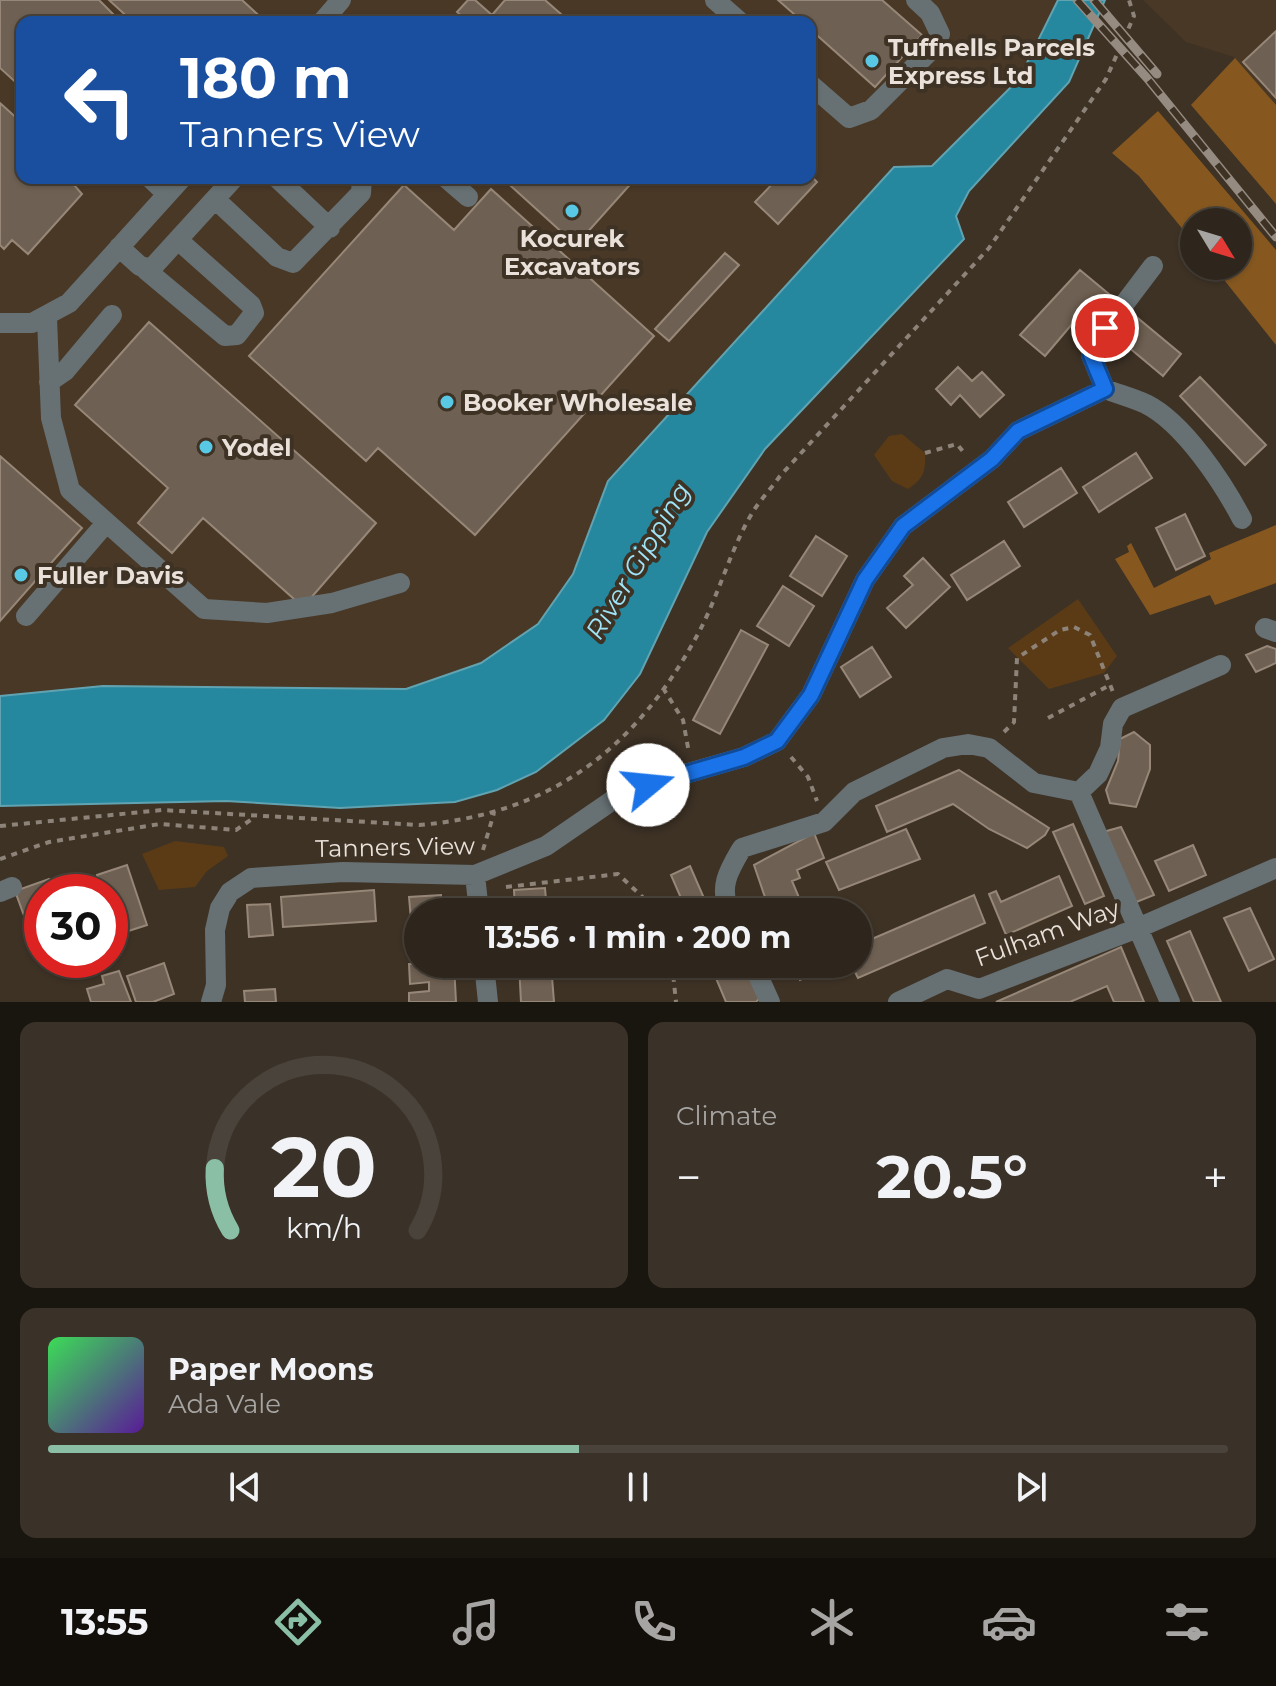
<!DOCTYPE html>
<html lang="en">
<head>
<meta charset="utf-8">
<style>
	body { margin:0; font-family:Montserrat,sans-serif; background:#3a3229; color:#f1f3f6; height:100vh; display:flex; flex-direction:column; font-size:30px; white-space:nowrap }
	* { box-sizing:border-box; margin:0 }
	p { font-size:26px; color:#a7a5a3 }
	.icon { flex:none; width:44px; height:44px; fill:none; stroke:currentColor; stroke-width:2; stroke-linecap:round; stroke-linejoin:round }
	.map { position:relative; height:1002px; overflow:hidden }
	.sheet { display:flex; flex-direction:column; gap:20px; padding:20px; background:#19150f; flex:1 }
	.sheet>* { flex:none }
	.top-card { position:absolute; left:16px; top:16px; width:800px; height:168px; border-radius:16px; box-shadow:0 2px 6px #0004,0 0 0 2px #49433b; background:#1a4fa0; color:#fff; overflow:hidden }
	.needle { width:52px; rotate:128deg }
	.controls { position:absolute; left:1180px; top:208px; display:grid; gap:16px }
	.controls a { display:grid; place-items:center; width:72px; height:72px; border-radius:50%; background:#2e261c; box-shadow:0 2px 6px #0004,0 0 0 2px #49433b; font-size:40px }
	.speed { position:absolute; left:24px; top:874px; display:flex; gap:16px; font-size:40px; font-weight:700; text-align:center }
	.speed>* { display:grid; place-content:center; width:104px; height:104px; border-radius:50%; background:#2e261c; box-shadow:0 2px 6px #0004,0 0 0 2px #49433b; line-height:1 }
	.speed .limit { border:12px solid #d22; background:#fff; color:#111 }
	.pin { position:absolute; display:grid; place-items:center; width:68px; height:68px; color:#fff; margin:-34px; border:4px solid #fff; border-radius:50%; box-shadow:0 2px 8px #0007 }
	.me { position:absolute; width:88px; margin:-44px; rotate:73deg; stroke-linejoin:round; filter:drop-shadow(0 0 6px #0008) }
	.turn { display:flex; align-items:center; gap:28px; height:168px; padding:0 32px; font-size:36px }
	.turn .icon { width:104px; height:104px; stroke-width:2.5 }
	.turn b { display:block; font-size:56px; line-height:68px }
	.big { font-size:60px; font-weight:700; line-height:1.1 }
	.sheet .tile { flex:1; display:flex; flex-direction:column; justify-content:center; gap:12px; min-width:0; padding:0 28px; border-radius:16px; background:#3a3229 }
	.sheet .dial { align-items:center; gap:0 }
	.dial svg { height:208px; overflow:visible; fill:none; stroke:#49433b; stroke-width:7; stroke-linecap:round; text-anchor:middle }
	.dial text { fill:#f1f3f6; stroke:none }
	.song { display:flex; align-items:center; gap:24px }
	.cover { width:96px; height:96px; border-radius:12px; background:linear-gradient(135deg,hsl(130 70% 55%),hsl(270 70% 35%)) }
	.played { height:8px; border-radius:4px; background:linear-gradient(90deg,#8abfa5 45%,#49433b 45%) }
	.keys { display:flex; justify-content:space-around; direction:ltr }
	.heat { display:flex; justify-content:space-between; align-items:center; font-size:44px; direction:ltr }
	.sheet .tiles { flex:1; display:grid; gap:20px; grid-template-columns:1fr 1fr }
	.tile:last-child { grid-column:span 2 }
	.trip { position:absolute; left:404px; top:898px; width:468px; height:80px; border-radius:40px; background:#2e261c; box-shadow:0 2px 6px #0004,0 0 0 2px #49433b; font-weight:700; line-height:80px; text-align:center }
	.tab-bar { display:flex; height:128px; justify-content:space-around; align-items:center; background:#120f0b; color:#a7a5a3 }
	.tab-bar .icon { width:56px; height:56px }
	.tab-bar .selected { color:#8abfa5 }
	.tab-bar b { font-size:36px; color:#f1f3f6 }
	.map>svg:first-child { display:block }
	.built { fill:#493826; fill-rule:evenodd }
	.green { fill:#5b3b16 }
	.forest { fill:#865820 }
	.water { fill:#26889f; stroke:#61a3b1; stroke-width:2 }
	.building { fill:#6e6052; stroke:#968778; stroke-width:2 }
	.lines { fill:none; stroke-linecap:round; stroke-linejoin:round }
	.minor-tunnel { stroke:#584c40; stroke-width:20; stroke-dasharray:20 10; stroke-linecap:butt }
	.path { stroke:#8d8378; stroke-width:4; stroke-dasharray:6 6; stroke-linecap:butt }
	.minor { stroke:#677174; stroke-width:20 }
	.rail-casing { stroke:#958b81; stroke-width:9 }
	.rail { stroke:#3e3225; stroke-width:6; stroke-dasharray:18; stroke-linecap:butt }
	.route-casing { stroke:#114b97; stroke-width:20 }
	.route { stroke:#1a73e8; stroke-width:14 }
	.poi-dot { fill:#59c8e4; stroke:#3e3225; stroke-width:3 }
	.labels { text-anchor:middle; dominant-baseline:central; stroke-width:8; stroke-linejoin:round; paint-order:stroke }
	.poi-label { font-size:24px; font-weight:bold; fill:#eae2da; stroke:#3e3225; text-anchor:start }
	.street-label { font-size:24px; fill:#eae2da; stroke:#3e3225 }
	.water-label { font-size:26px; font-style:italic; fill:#9fe4f7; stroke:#3e3225 }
</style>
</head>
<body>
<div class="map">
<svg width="1276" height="1002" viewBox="0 0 1276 1002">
	<rect width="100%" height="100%" fill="#3e3225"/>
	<path class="built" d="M 0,0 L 1058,0 L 1019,79 L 932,166 L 894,168 L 609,481 L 573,574 L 538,624 L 481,663 L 406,689 L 103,686 L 0,696 ZM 22,22 L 810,22 L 810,178 L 22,178 Z
		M 1143,0 L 1276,0 L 1276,110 L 1234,57 L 1186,42 Z"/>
	<path class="green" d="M 902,434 L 925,453 C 926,472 923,479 908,489 L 892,481 L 874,455 L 889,436 Z
		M 1078,599 L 1117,656 L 1104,673 L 1049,689 L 1008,648 Z
		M 175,841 L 224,847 L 228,856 L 207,871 L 195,887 L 159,890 L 142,854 Z"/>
	<path class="forest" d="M 1235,58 L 1276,105 L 1276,204 L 1191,105 Z
		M 1158,111 L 1276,250 L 1276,345 L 1213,266 L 1238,266 L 1238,222 L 1194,222 L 1194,243 L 1139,176 L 1112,153 Z
		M 1276,525 L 1276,583 L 1215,605 L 1210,595 L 1150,615 L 1115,559 L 1129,552 L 1127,546 L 1131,543 L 1154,588 L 1211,559 L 1209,553 Z"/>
	<path class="water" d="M 1058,0 L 1105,0 L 1069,82 L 969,191 L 956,216 L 964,239 L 765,449 L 707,532 L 640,674 L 604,720 L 536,772 L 497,790 L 455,802 L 340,808 L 226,801 L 0,806 L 0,696 L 103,686 L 406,689 L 481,663 L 538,624 L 573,574 L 608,481 L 894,167 L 932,166 L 1019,79 Z"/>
	<path class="building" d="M 0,0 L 99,0 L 117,18 L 113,22 L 22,22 L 22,88 L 0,68 Z
		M 109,0 L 242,0 L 266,22 L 133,22 Z
		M 468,0 L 475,0 L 492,15 L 505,0 L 545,0 L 570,22 L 469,22 L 457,12 Z
		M 778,0 L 882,0 L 922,35 L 875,87 L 810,29 L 810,22 L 803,22 Z
		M 1276,31 L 1276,98 L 1243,62 Z
		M 0,103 L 22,123 L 22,178 L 68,178 L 82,194 L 28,254 L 12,240 L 4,249 L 0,245 Z
		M 810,175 L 817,182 L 778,224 L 755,202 L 778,178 L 810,178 Z
		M 502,178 L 636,178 L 576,245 Z
		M 404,185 L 454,230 L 491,189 L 654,336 L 475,535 L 378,448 L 366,461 L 249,356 Z
		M 725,253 L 739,265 L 669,341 L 655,329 Z
		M 1080,270 L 1181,354 L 1163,376 L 1084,310 L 1045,356 L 1020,335 Z
		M 149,322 L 376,523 L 303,607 L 203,518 L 172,553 L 138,523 L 168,488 L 75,405 Z
		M 958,367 L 972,381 L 982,372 L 1004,395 L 980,417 L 960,395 L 951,405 L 936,389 Z
		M 1200,377 L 1266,445 L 1245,465 L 1180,396 Z
		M 1136,453 L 1152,478 L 1099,512 L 1083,487 Z
		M 0,456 L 82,528 L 0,621 Z
		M 1061,468 L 1077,493 L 1024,527 L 1008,502 Z
		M 1185,514 L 1205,556 L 1176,570 L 1156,528 Z
		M 816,536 L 847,556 L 822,596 L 790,576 Z
		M 1004,541 L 1020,566 L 967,600 L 951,575 Z
		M 923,558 L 950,587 L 906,628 L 887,608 L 913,585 L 904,576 Z
		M 783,586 L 814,606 L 789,646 L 757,626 Z
		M 741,630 L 768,645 L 720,734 L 693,720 Z
		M 1267,646 L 1276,649 L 1276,663 L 1256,672 L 1246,655 Z
		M 872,647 L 891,677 L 860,697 L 841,667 Z
		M 1134,732 L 1150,745 L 1150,769 L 1136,807 L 1110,803 L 1106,790 L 1118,761 L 1120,739 Z
		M 959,770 L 1049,828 L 1045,835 L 1027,848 L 989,829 L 953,804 L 887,832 L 876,806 Z
		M 1073,824 L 1104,896 L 1085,904 L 1053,832 Z
		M 1121,827 L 1154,895 L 1134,903 L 1103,832 Z
		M 906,829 L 920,859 L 839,890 L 826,862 Z
		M 814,833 L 824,858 L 797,870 L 800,878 L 792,881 L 805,912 L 770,912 L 754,865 Z
		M 1193,845 L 1206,875 L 1169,891 L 1155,861 Z
		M 127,865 L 147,925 L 116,935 L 110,916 L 110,892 L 102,892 L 97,875 Z
		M 690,866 L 710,912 L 687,912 L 671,875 Z
		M 1059,876 L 1072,906 L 1006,935 L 989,894 L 996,891 L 1001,902 Z
		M 49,879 L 54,892 L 42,892 L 42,916 L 26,921 L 15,891 Z
		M 545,888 L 547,912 L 515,912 L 514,890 Z
		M 374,890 L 376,921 L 283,927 L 281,897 Z
		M 441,895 L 442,912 L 418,912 L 418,920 L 411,920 L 409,897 Z
		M 974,895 L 985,923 L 858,978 L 851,964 L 858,964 L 858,945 Z
		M 270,904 L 273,935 L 249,937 L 247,905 Z
		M 1250,908 L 1274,959 L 1249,971 L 1224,918 Z
		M 1190,931 L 1221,1002 L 1194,1002 L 1167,941 Z
		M 1121,947 L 1144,1002 L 1114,1002 L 1107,986 L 1070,1002 L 996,1002 Z
		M 164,963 L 174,994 L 153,1002 L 136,1002 L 127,976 Z
		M 409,964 L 454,964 L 456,1002 L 409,1002 L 409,993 L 429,991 L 429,982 L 410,984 Z
		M 519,964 L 551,964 L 554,1002 L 521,1002 Z
		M 710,964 L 745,964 L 760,998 L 756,1002 L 726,1002 Z
		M 793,964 L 828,964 L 829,967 L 800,980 Z
		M 119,971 L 131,1002 L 91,1002 L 87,989 L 104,984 L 102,976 Z
		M 275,989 L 276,1002 L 245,1002 L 244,991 Z"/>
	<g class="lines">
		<path class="minor-tunnel" d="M 1105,328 L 1125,303"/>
		<path class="path" d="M 925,453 L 957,444 L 965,454
			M 663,688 L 683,720 L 689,753
			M 1048,718 L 1110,685
			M 1004,732 L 1014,722 L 1017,658 L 1060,630 L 1074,627 L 1090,635 L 1113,692
			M 791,757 L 808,777 L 817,801
			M 0,826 L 162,810 L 419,825 C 552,814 637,748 699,632 C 719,594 730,551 751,515 C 759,501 771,489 780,476 L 989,248 L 1106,79 L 1134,16 L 1129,0
			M 483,850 L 494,813
			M 0,859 L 49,842 L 160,824 L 236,830 L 252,819
			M 506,887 L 618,874 L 651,905 L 654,912
			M 672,964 L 676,1002"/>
		<path class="minor" d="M 715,0 L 740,22
			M 322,22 L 341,0
			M 810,84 L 849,118 L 871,110 L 935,46 L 940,34 L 930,13 L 916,0
			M 150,178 L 167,194
			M 277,178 L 330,228
			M 446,178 L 468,197
			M 215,199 L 277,257 L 293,263 L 361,193 L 362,178
			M 119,247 L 140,266 L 151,269 L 234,178
			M 146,270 L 225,336 L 237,335 L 254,313 L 251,305 L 178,240
			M 1125,303 L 1153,266
			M 47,318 L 51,418 L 70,490 L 204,609 L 267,613 L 332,603 L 400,583
			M 0,323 L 32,323 L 69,303 L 182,178
			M 1105,328 L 1091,355 L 1105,389
			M 49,382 L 65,371 L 112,315
			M 26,616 L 106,523
			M 1265,628 L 1276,632
			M 1079,792 L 1170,1002
			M 475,875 L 479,912
			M 0,892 L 12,887
			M 730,912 C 718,887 729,870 742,848 L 824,822 L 854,792 L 943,748 L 968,744 L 989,748 L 1034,783 L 1079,792 L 1098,774 L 1110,748 L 1113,724 L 1122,708 L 1221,665
			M 484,964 L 488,1002
			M 753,964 L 770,1002
			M 211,1002 L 216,985 L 215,930 L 220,908 L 230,892 L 251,878 L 343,872 L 475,875 L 546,846 L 626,791 L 744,757 L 777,741 L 811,695 L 865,580 L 903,526 L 992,459 L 1018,431 L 1105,389 C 1118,394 1133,398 1146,404 C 1184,423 1223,483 1242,519
			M 898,1002 L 947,979 L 979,989 L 1138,928 L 1276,868"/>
		<defs>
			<path id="rail" d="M 1077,0 L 1147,78 L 1276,237
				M 1094,0 L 1157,74"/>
		</defs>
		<use href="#rail" class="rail-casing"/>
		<use href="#rail" class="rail"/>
	</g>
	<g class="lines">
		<defs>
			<path id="route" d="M 648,785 L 744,757 L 777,741 L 811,695 L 865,580 L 903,526 L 992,459 L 1018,431 L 1105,389 L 1091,355 L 1105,328"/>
		</defs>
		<use href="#route" class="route-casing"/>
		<use href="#route" class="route"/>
	</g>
	<g class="poi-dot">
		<circle cx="872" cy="61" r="8"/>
		<circle cx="572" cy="211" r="8"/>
		<circle cx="447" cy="402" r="8"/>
		<circle cx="206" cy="447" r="8"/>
		<circle cx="21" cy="575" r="8"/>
	</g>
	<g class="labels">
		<g class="poi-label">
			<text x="888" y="47">Tuffnells Parcels<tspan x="888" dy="28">Express Ltd</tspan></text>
			<text x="572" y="238" text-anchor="middle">Kocurek<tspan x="572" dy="28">Excavators</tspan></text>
			<text x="463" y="402">Booker Wholesale</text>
			<text x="222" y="447">Yodel</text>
			<text x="37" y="575">Fuller Davis</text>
		</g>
		<g class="street-label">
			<text transform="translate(395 847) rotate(-1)">Tanners View</text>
			<text transform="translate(1047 933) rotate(-20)">Fulham Way</text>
		</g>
		<g class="water-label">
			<text transform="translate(638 561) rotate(-59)">River Gipping</text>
		</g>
	</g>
</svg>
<div class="controls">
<a><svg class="needle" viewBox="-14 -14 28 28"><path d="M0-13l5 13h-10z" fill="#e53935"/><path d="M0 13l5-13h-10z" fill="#a7a5a3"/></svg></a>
</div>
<div class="speed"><div class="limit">30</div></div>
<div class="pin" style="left:1105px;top:328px;background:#d93025"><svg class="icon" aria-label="arrive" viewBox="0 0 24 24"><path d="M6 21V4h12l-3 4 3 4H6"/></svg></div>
<svg class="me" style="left:648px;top:785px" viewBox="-20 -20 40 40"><circle r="19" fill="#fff"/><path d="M0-13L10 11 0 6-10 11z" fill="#1a73e8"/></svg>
<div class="trip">13:56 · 1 min · 200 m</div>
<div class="top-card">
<div class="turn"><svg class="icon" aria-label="left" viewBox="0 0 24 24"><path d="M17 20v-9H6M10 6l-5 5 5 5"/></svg><div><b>180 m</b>Tanners View</div></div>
</div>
</div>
<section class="sheet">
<div class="tiles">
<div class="tile dial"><svg viewBox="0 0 100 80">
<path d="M14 69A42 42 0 1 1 86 69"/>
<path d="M14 69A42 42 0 0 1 8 45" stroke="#8abfa5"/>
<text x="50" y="56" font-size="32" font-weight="700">20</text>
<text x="50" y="72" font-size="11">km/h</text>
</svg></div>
<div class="tile"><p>Climate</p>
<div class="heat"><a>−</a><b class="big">20.5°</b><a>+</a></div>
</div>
<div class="tile">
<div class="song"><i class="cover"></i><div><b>Paper Moons</b><p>Ada Vale</p></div></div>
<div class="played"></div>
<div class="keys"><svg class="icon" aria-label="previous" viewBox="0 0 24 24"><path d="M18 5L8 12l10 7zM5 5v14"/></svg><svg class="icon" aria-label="pause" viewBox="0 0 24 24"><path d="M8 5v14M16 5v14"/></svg><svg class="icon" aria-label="next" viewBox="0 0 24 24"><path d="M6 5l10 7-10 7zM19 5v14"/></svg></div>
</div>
</div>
</section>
<nav class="tab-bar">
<b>13:55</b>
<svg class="icon selected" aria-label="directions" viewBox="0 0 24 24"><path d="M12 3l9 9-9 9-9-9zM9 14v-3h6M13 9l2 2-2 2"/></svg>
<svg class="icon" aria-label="music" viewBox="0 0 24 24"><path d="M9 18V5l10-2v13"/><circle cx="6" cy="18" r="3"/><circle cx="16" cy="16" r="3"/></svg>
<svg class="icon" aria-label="phone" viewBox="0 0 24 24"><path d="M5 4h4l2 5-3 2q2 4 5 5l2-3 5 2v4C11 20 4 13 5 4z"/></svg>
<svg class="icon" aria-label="climate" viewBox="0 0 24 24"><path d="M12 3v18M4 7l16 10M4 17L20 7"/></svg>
<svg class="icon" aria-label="car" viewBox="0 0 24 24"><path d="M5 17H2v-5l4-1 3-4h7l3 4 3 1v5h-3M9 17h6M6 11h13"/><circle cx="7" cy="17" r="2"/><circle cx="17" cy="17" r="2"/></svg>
<svg class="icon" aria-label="filters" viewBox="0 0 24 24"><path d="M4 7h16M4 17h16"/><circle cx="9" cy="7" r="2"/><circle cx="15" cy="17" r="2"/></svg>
</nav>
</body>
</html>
